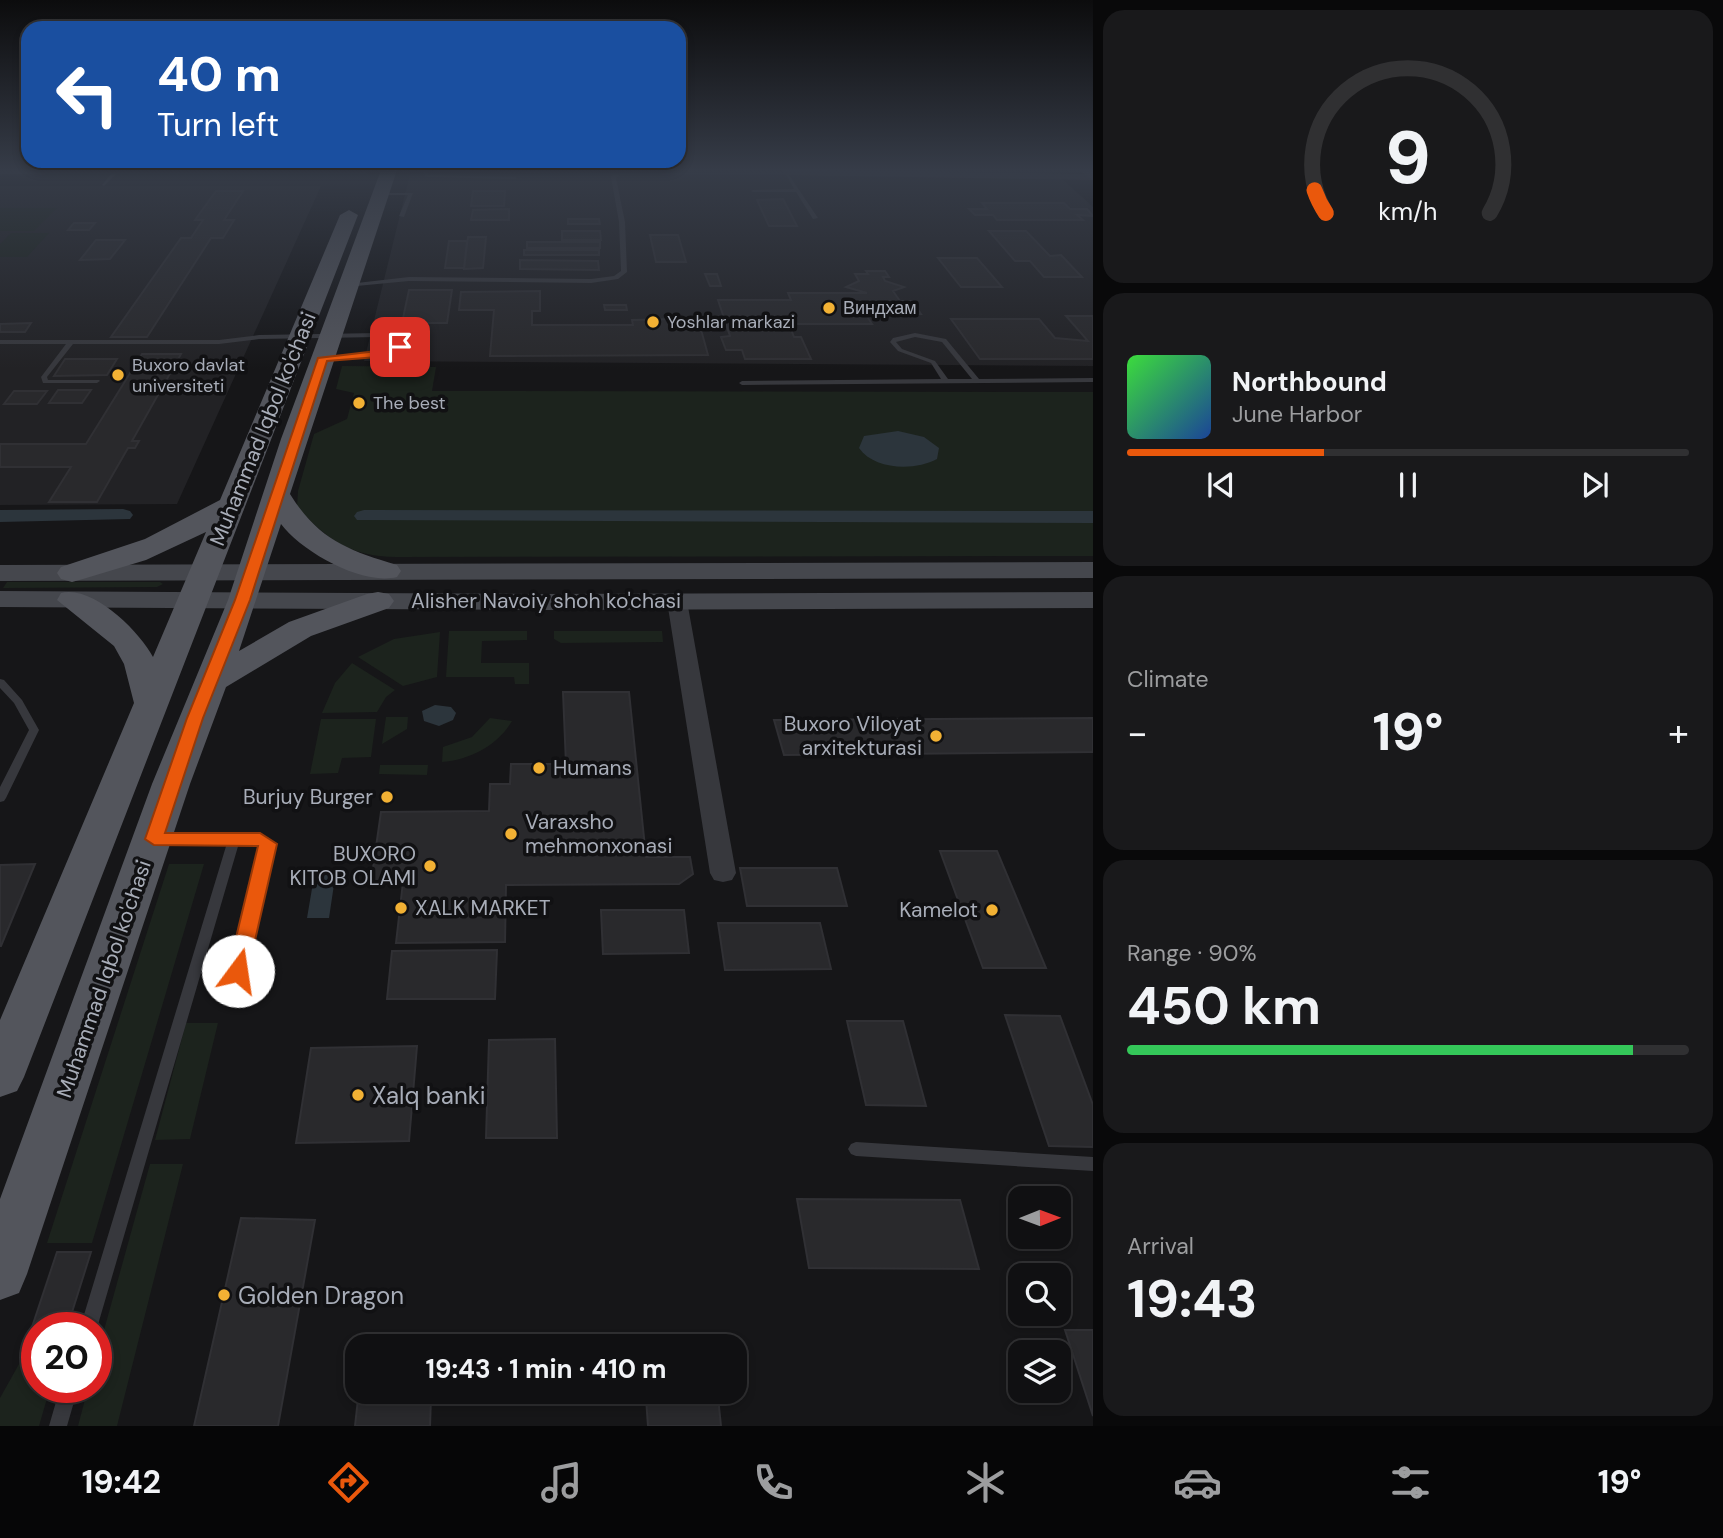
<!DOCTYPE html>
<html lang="en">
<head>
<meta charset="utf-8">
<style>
	body { margin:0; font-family:"DM Sans",sans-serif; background:#19191b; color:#f1f3f6; height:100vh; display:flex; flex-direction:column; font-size:26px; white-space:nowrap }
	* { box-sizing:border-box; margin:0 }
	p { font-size:23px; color:#9c9d9f }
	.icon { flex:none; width:38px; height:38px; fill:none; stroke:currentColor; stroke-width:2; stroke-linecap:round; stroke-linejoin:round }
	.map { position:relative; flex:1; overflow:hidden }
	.drawer { display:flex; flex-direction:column; gap:10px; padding:10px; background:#09090a; width:630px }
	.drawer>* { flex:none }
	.top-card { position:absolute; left:21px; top:21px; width:665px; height:147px; border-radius:21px; box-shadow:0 4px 10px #0003,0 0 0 2px #303032; background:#1a4fa0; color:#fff; overflow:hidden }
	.needle { width:46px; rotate:89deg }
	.fabs { position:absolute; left:1008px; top:1186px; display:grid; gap:14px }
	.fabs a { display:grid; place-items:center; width:63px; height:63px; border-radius:14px; background:#101012; box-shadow:0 4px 10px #0003,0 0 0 2px #303032; font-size:35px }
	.speed { position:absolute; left:21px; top:1312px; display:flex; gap:14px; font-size:35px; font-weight:700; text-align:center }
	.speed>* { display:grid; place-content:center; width:91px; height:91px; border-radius:50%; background:#101012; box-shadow:0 4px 10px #0003,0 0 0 2px #303032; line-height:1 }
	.speed .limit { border:10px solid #d22; background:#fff; color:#111 }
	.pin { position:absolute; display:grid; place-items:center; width:60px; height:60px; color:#fff; margin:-30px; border-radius:14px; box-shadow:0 4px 10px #0006 }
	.me { position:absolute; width:77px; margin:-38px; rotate:14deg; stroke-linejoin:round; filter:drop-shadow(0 0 5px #0008) }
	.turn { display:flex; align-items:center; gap:24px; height:147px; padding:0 21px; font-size:32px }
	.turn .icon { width:91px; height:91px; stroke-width:2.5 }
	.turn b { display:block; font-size:49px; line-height:60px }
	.big { font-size:52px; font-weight:700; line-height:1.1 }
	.drawer .card { flex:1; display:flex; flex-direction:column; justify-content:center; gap:10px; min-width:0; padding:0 24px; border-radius:21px; background:#19191b }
	.drawer .dial { align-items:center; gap:0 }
	.dial svg { height:182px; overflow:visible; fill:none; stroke:#303032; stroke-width:7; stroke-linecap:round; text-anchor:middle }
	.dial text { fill:#f1f3f6; stroke:none }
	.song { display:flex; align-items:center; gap:21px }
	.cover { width:84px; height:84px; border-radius:10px; background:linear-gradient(135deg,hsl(120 70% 55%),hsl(220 70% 35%)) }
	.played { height:7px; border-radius:4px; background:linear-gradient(90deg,#ea580c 35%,#303032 35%) }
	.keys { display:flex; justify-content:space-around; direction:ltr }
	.heat { display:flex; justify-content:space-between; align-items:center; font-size:38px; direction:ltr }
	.charge { height:10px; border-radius:5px; background:linear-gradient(90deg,#34c759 90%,#303032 0) }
	.trip { position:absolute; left:345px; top:1334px; width:402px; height:70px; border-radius:21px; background:#101012; box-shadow:0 4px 10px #0003,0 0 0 2px #303032; font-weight:700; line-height:70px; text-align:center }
	.tab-bar { display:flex; height:112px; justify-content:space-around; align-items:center; background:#060607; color:#9c9d9f }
	.tab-bar .icon { width:49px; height:49px }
	.tab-bar .active { color:#ea580c }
	.tab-bar b { font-size:32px; color:#f1f3f6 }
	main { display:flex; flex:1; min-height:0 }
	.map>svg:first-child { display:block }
	.built { fill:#222225 }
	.green { fill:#1c231d }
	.water { fill:#2c353c }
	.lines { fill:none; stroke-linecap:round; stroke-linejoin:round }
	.canal { fill:#2c353c; fill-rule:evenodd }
	.building { fill:#29292c; stroke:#303034; stroke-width:2 }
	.lane { fill:#37383d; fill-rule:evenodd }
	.street { fill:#37383d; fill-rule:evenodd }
	.secondary { fill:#45474d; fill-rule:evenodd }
	.primary { fill:#53555c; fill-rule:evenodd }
	.route { fill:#ea580c; stroke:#983908; stroke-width:2 }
	.poi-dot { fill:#f2b134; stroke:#111113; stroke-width:2.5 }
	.labels { text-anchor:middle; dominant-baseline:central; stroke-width:7; stroke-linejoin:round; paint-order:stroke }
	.far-poi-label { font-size:18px; fill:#a8adb8; stroke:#111113; text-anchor:start }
	.street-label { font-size:21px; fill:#a8adb8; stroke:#111113 }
	.poi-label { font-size:21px; fill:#a8adb8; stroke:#111113; text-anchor:end }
	.near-poi-label { font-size:24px; fill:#a8adb8; stroke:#111113; text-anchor:start }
</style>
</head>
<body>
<main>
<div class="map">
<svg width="1093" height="1426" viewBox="0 0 1093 1426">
	<rect width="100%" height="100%" fill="#161618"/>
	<path class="built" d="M 411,170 L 1060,177 L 1093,207 L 1093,366 L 364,361 Z
		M 0,186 L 321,186 L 177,504 L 0,505 Z"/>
	<path class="green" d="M 0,208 L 57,208 L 34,231 L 0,231 Z
		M 11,233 L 49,233 L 27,257 L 0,257 L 0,244 Z
		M 342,366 L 436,367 L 432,391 L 1093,392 L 1093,556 L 396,557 C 349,556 328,540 297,507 L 298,491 L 314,434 L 347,419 L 354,393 L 336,389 Z
		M 7,582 L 160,582 L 163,584 L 157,587 L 3,588 Z
		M 449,631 L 527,631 L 527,640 L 482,641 L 481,663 L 529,663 L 529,684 L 515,684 L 514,677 L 446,677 Z
		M 554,631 L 662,631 L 663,642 L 561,643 L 554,639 Z
		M 440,632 L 437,677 L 403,686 L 358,657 L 394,639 Z
		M 352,663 L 395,690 L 386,697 L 377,712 L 322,713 L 335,683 Z
		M 386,717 L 408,717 L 407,729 L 382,744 Z
		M 490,718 L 512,721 C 498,745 470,760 442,762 L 443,747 L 472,737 Z
		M 321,719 L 376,719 L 371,757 L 342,758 L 338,773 L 310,774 Z
		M 380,765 L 428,765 L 427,775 L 379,774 Z
		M 169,864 L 204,864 L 92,1243 L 47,1243 Z
		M 186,1023 L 218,1023 L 190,1139 L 155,1140 Z
		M 150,1164 L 183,1164 L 117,1426 L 78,1426 L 88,1388 L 96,1388 L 96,1359 Z
		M 28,1348 L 37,1348 L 37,1388 L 50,1388 L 39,1426 L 0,1426 L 0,1398 Z"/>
	<path class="water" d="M 898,431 L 924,437 L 939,448 L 937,459 C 915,471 874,470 859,448 L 864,436 Z
		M 435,705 L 451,707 L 456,713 L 453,720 L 439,726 L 424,721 L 422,711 Z
		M 315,871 L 336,871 L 329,918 L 307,918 Z"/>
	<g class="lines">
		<path class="canal" d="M 123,509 L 130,511 L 133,515 L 130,519 L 0,522 L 0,510 Z
			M 364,510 L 1093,511 L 1093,523 L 357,520 L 354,516 L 357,512 Z"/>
	</g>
	<path class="building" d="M 216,191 L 243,191 L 224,220 L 234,220 L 223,238 L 211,238 L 147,337 L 111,337 L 181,238 L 191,238 L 203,220 L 195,220 Z
		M 473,191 L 505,191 L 504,206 L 471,206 Z
		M 783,199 L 797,226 L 769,226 L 757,200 Z
		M 982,203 L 1064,203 L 1070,209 L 1087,209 L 1093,216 L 1077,215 L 1083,220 L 997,220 L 993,215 L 975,215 L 969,209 L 987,209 Z
		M 509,209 L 509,220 L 471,220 L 473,210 Z
		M 568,219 L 599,219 L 600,224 L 568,224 Z
		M 74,223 L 95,223 L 89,230 L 68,230 Z
		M 562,231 L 600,231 L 601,240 L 562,240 Z
		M 989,231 L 1026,231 L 1050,256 L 1061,255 L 1082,277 L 1044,277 L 1030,261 L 1015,261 Z
		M 650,235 L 678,235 L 686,262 L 656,262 Z
		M 468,237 L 486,237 L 483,268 L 464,269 Z
		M 96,240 L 125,240 L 110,259 L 80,260 Z
		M 449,241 L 467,241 L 464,268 L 445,268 Z
		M 527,242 L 600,242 L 600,248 L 527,248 Z
		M 524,250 L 599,250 L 599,255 L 524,255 Z
		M 938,258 L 977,258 L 1002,287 L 961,287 Z
		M 520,260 L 598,261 L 599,270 L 520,269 Z
		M 866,271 L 885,271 L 889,277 L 883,277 L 885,281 L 904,287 L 893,291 L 900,301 L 912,301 L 921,314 L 866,315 L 872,324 L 789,324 L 794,337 L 801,337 L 811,359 L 745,359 L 742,350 L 726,350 L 721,337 L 730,336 L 718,300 L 791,300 L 788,293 L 867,293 L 846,287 L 859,281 L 855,274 L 868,274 Z
		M 705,274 L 717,274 L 721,286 L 710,286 Z
		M 409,290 L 452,290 L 447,323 L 402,323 Z
		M 540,291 L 540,311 L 532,311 L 532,325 L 633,325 L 632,320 L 674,319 L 675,326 L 700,326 L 708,355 L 490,356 L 494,310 L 459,310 L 461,292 Z
		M 604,305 L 626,305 L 627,310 L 605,310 Z
		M 1066,316 L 1093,316 L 1093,359 L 980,359 L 951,319 L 1039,319 L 1055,338 L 1088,341 Z
		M 31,323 L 25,332 L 0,332 L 0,324 Z
		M 142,354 L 181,354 L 132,441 L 139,441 L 135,448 L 128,448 L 97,502 L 49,502 L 71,467 L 0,467 L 0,444 L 86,444 Z
		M 65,359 L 117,359 L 107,375 L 54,376 Z
		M 58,390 L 91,390 L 82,403 L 49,403 Z
		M 14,391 L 47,391 L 37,404 L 4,404 Z
		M 563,692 L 629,692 L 646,857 L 690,857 L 693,874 L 679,884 L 506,885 L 505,942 L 396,943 L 403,882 L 371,882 L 381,812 L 489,811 L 490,784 L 510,784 L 511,764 L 566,764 Z
		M 1093,718 L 1093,752 L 784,755 L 774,720 Z
		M 940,851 L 997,851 L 1046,968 L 983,968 Z
		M 35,864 L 1,946 L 0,946 L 0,865 Z
		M 740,868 L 837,868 L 847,906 L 747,906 Z
		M 601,910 L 684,910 L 689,953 L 603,954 Z
		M 718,923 L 820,923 L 831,969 L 725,970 Z
		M 497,950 L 495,999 L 387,999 L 392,951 Z
		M 1005,1015 L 1060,1016 L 1093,1105 L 1093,1147 L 1049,1146 Z
		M 847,1021 L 903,1021 L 926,1106 L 866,1105 Z
		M 555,1039 L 557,1138 L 486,1138 L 489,1040 Z
		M 417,1046 L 409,1141 L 296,1143 L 311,1048 Z
		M 797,1199 L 960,1200 L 979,1269 L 809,1268 Z
		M 241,1218 L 315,1220 L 278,1426 L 194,1426 Z
		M 57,1252 L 91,1252 L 67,1328 L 37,1328 L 37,1346 L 26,1345 Z
		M 1065,1330 L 1093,1330 L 1093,1416 Z
		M 718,1397 L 721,1426 L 648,1426 L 646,1398 Z
		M 431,1398 L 430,1426 L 355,1426 L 358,1399 Z"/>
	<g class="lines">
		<path class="lane" d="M 423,170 L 427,170 L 429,175 L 515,177 L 517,178 L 515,179 L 427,177 L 425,176 Z
			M 436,170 L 620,173 L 787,172 L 818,218 L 813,219 L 796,192 L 753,192 L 751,191 L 753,190 L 794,189 L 786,174 L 620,175 L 616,178 L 625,222 L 627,272 L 618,279 L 591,283 L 409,281 L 346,287 L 345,286 L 348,284 L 409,277 L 591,279 L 614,276 L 621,271 L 619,222 L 611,177 L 613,175 L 438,171 Z
			M 0,172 L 366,172 L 368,173 L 366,174 L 116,174 L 104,186 L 102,185 L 111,174 L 0,174 Z
			M 379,193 L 413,193 L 404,217 L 399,216 L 408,195 L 381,195 Z
			M 379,333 L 398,335 L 408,343 L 390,354 L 323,360 L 321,359 L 321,357 L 388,350 L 401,343 L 394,338 L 379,337 L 259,339 L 219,344 L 73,344 L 47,377 L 48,380 L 99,380 L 100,381 L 97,383 L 43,383 L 41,377 L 66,344 L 0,344 L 0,340 L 219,340 L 259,335 Z
			M 915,333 L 946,339 L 979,379 L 1093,378 L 1093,382 L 742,385 L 739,383 L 742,381 L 941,379 L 931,363 L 898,351 L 890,342 L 893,338 ZM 915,337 L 942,342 L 972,379 L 948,379 L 935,361 L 902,349 L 896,342 Z
			M 0,679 L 4,680 L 22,700 L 39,730 L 6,798 L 4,801 L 0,802 L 0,787 L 29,730 L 14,703 L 0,688 Z
			M 159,835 L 260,835 L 272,841 L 274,851 L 239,996 L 237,1000 L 232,1001 L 227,1000 L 225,996 L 262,851 L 262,846 L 258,843 L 239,843 L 97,1328 L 80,1328 L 227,843 L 155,842 L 153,839 L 155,836 Z
			M 856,1142 L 1093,1157 L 1093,1171 L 856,1156 L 851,1154 L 848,1149 L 851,1144 Z
			M 60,1388 L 78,1388 L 67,1426 L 49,1426 Z"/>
		<path class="street" d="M 787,170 L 1093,174 L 1093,180 L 783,175 L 783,171 Z
			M 677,595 L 687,601 L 736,873 L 732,880 L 723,882 L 714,880 L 710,873 L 667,601 Z"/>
		<path class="secondary" d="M 1079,170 L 1093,170 L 1093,180 Z
			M 1093,562 L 1093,578 L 0,581 L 0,565 Z
			M 0,591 L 539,594 L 1093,592 L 1093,608 L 539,610 L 0,607 Z"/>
		<path class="primary" d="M 381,170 L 397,170 L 290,494 C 318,539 347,550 397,565 L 401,571 L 397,577 C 362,586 301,551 281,524 L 239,651 L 289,622 L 367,594 L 378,592 L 389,594 L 394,601 L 389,608 L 311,636 L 226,687 L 190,784 L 27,1274 L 19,1293 L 0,1300 L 0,1199 L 152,784 L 228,600 L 281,439 Z
			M 349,210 L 358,215 L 24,1077 L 17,1091 L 0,1097 L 0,1020 L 134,703 L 124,664 L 114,646 L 57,600 L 61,593 C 93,585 139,631 153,657 L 206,532 L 146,560 L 83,579 L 72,582 L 61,579 L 57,573 L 61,567 L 145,539 L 220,500 L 340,215 Z"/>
	</g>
	<linearGradient id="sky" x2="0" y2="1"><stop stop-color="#0c0c0d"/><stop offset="0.46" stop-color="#363c48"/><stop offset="1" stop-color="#363c48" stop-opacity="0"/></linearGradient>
	<rect width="1093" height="369" fill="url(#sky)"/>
	<path class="route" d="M 400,344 L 403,349 L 378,357 L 327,361 L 250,600 L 203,718 L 165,833 L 260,833 L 277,844 L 248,971 L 245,977 L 231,977 L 228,971 L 258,846 L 154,845 L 145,839 L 187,718 L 235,600 L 318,358 L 377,351 Z"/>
	<g class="poi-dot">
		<circle cx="829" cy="308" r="7"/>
		<circle cx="653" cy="322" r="7"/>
		<circle cx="118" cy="375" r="7"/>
		<circle cx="359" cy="403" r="7"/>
		<circle cx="936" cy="736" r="7"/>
		<circle cx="539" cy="768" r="7"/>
		<circle cx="387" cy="797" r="7"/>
		<circle cx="511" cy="834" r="7"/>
		<circle cx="430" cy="866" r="7"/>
		<circle cx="401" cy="908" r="7"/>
		<circle cx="992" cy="910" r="7"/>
		<circle cx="358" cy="1095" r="7"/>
		<circle cx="224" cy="1295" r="7"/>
	</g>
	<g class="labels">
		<g class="far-poi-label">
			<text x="843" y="308">Виндхам</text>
			<text x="667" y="322">Yoshlar markazi</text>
			<text x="132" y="365">Buxoro davlat<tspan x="132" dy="21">universiteti</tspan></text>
			<text x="373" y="403">The best</text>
		</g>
		<g class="street-label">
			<text transform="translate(263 429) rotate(-68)">Muhammad Iqbol ko'chasi</text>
			<text x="546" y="601">Alisher Navoiy shoh ko'chasi</text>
			<text transform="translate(104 979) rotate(-71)">Muhammad Iqbol ko'chasi</text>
		</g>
		<g class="poi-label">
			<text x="922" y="724">Buxoro Viloyat<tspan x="922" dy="24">arxitekturasi</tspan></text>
			<text x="553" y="768" text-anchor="start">Humans</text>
			<text x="373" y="797">Burjuy Burger</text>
			<text x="525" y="822" text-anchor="start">Varaxsho<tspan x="525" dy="24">mehmonxonasi</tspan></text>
			<text x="416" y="854">BUXORO<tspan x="416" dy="24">KITOB OLAMI</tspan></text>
			<text x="415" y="908" text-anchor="start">XALK MARKET</text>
			<text x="978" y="910">Kamelot</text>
		</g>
		<g class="near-poi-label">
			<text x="372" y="1095">Xalq banki</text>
			<text x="238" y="1295">Golden Dragon</text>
		</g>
	</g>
</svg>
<div class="fabs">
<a><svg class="needle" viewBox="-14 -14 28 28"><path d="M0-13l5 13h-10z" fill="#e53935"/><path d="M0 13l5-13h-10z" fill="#9c9d9f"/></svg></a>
<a><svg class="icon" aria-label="search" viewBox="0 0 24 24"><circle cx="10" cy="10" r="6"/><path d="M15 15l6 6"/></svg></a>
<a><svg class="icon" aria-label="layers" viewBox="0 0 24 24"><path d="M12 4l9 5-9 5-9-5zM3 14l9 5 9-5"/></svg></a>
</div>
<div class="speed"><div class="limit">20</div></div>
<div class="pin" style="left:400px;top:347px;background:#d93025"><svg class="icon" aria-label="arrive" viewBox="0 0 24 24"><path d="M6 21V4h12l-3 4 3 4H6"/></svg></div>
<svg class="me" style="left:238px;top:971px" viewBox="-20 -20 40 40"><circle r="19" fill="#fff"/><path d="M0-13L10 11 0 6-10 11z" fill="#ea580c"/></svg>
<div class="trip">19:43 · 1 min · 410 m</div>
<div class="top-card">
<div class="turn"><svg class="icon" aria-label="left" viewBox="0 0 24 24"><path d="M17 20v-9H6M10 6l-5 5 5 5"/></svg><div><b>40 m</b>Turn left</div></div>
</div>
</div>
<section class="drawer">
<div class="card dial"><svg viewBox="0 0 100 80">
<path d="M14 69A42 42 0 1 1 86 69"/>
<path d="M14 69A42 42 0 0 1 9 59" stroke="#ea580c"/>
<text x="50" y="56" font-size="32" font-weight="700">9</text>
<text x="50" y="72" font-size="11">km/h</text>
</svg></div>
<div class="card">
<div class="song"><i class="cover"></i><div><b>Northbound</b><p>June Harbor</p></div></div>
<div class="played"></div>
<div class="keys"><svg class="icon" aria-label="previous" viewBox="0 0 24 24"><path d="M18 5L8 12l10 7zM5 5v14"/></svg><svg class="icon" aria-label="pause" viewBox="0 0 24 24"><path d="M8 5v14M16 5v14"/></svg><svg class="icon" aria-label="next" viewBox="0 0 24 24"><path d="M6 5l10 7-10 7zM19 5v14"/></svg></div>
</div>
<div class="card"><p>Climate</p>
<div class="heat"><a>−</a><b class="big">19°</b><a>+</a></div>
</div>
<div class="card"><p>Range · 90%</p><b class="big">450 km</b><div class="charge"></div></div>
<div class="card"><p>Arrival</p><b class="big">19:43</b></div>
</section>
</main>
<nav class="tab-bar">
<b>19:42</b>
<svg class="icon active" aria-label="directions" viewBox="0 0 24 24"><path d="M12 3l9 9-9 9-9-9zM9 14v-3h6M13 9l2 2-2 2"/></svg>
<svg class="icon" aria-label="music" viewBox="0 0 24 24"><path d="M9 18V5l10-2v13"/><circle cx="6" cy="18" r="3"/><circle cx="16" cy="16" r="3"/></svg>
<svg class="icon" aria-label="phone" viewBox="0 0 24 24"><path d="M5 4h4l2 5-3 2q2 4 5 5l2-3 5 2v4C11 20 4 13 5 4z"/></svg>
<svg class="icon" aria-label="climate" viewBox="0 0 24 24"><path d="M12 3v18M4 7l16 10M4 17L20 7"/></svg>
<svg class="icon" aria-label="car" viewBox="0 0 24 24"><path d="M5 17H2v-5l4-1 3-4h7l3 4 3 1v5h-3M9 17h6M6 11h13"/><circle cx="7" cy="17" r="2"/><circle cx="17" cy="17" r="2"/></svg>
<svg class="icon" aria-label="filters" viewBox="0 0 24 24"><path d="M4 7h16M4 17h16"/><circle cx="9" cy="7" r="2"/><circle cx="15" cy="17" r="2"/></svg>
<b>19°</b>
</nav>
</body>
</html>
